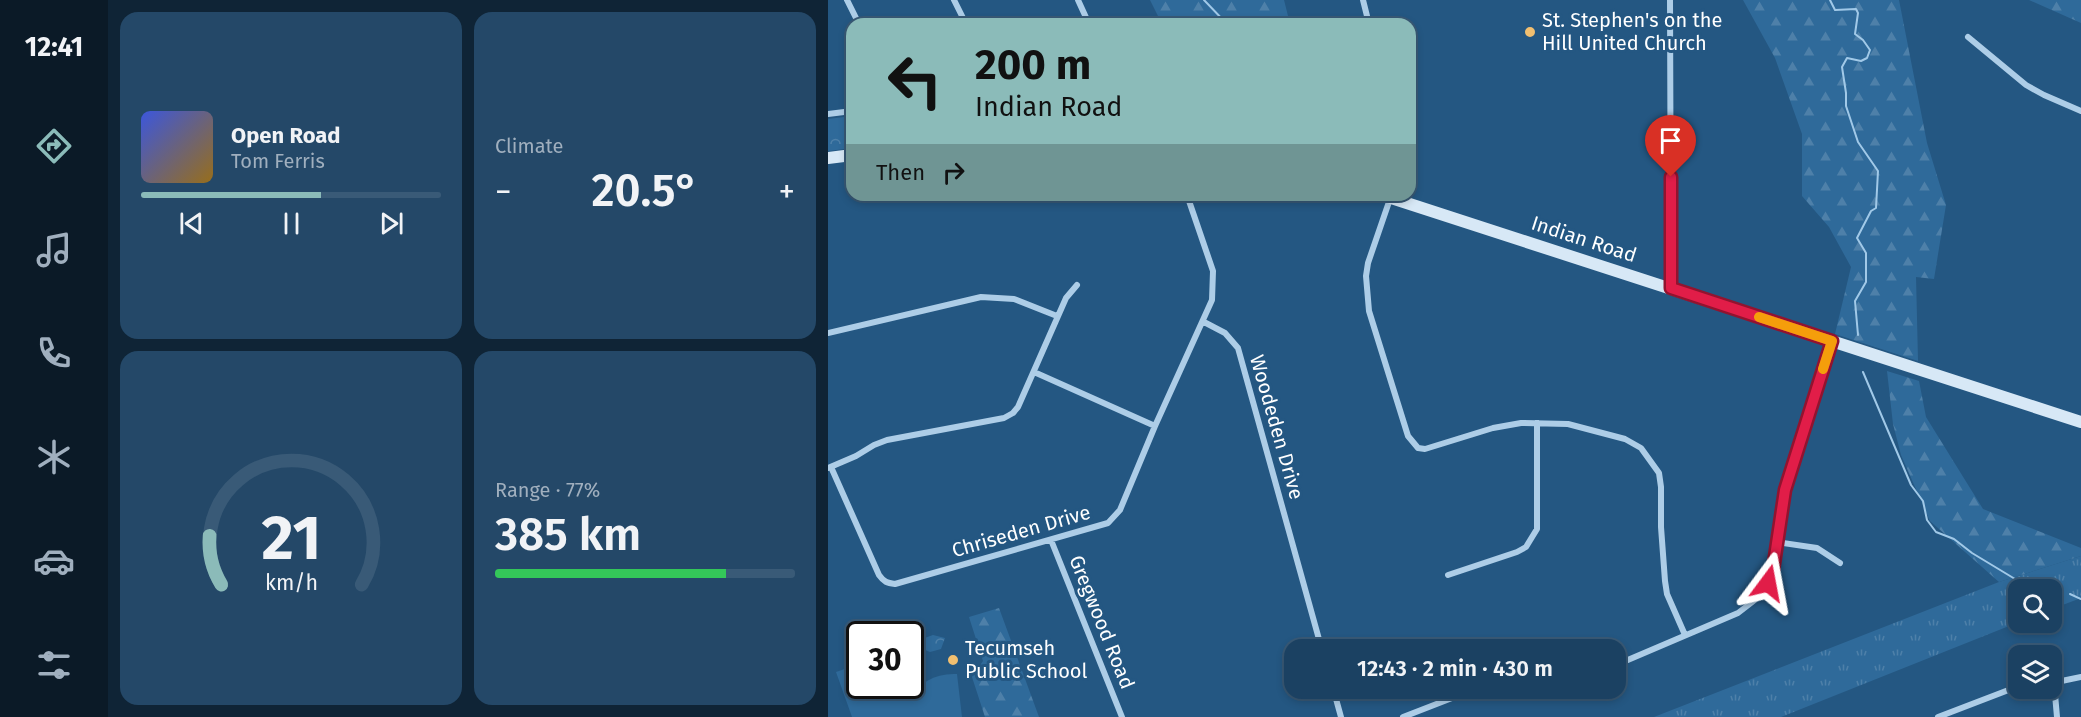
<!DOCTYPE html>
<html lang="en">
<head>
<meta charset="utf-8">
<style>
	body { margin:0; font-family:"Fira Sans",sans-serif; background:#244868; color:#f1f3f6; height:100vh; display:flex; flex-direction:column; font-size:22px; white-space:nowrap }
	* { box-sizing:border-box; margin:0 }
	p { font-size:20px; color:#a0afbe }
	.icon { flex:none; width:33px; height:33px; fill:none; stroke:currentColor; stroke-width:2; stroke-linecap:round; stroke-linejoin:round }
	.map { position:relative; flex:1; overflow:hidden }
	.panel { display:flex; flex-direction:column; gap:12px; padding:12px; background:#0f2436; width:720px }
	.panel>* { flex:none }
	.top-card { position:absolute; left:18px; top:18px; width:570px; height:183px; border-radius:18px; box-shadow:0 3px 9px #0003,0 0 0 2px #395a77; background:#8bbbb9; color:#111; overflow:hidden }
	.buttons { position:absolute; left:1180px; top:579px; display:grid; gap:12px }
	.buttons a { display:grid; place-items:center; width:54px; height:54px; border-radius:12px; background:#1b4162; box-shadow:0 3px 9px #0003,0 0 0 2px #395a77; font-size:30px }
	.speed { position:absolute; left:18px; top:621px; display:flex; gap:12px; font-size:30px; font-weight:700; text-align:center }
	.speed>* { display:grid; place-content:center; width:78px; height:78px; border-radius:50%; background:#1b4162; box-shadow:0 3px 9px #0003,0 0 0 2px #395a77; line-height:1 }
	.speed .limit { border:3px solid #111; border-radius:9px; background:#fff; color:#111 }
	.pin { position:absolute; display:grid; place-items:center; width:51px; height:51px; color:#fff; margin:-62px -26px; border-radius:50% 50% 50% 0; rotate:-45deg; box-shadow:0 0 6px #0007 }
	.pin .icon { rotate:45deg }
	.me { position:absolute; width:66px; margin:-33px; rotate:13deg; stroke-linejoin:round; filter:drop-shadow(0 0 4px #0008) }
	.turn { display:flex; align-items:center; gap:21px; height:126px; padding:0 30px; font-size:27px }
	.turn .icon { width:78px; height:78px; stroke-width:2.5 }
	.turn b { display:block; font-size:42px; line-height:51px }
	.then { display:flex; align-items:center; height:57px; padding:0 30px; background:#0003; gap:12px; font-size:22px }
	.big { font-size:45px; font-weight:600; line-height:1.1 }
	.panel .widget { flex:1; display:flex; flex-direction:column; justify-content:center; gap:9px; min-width:0; padding:0 21px; border-radius:18px; background:#244868 }
	.panel .dial { align-items:center; gap:0 }
	.dial svg { height:156px; overflow:visible; fill:none; stroke:#395a77; stroke-width:7; stroke-linecap:round; text-anchor:middle }
	.dial text { fill:#f1f3f6; stroke:none }
	.song { display:flex; align-items:center; gap:18px }
	.cover { width:72px; height:72px; border-radius:9px; background:linear-gradient(135deg,hsl(230 70% 55%),hsl(40 70% 35%)) }
	.played { height:6px; border-radius:3px; background:linear-gradient(90deg,#8bbbb9 60%,#395a77 60%) }
	.keys { display:flex; justify-content:space-around; direction:ltr }
	.heat { display:flex; justify-content:space-between; align-items:center; font-size:33px; direction:ltr }
	.charge { height:9px; border-radius:4px; background:linear-gradient(90deg,#34c759 77%,#395a77 0) }
	.panel .tiles { flex:1; display:grid; gap:12px; grid-template-columns:repeat(2,1fr) }
	.trip { position:absolute; left:456px; top:639px; width:342px; height:60px; border-radius:18px; background:#1b4162; box-shadow:0 3px 9px #0003,0 0 0 2px #395a77; font-weight:600; line-height:60px; text-align:center }
	main { display:flex; flex:1; min-height:0 }
	.tabs { display:flex; flex-direction:column; width:108px; justify-content:space-around; align-items:center; background:#0b1a27; color:#a0afbe }
	.tabs .icon { width:42px; height:42px }
	.tabs .active { color:#8bbbb9 }
	.tabs b { font-size:27px; color:#f1f3f6 }
	.map>svg:first-child { display:block }
	.grass { fill:url(#grass-tufts) }
	.forest { fill:url(#forest-firs) }
	.park { fill:url(#park-crowns) }
	.pitch { fill:#2f6a9a }
	.lines { fill:none; stroke-linecap:round; stroke-linejoin:round }
	.stream { stroke:#a1c9e8; stroke-width:2 }
	.street { stroke:#adcde7; stroke-width:6 }
	.secondary { stroke:#d7e8f6; stroke-width:12 }
	.route-casing { stroke:#92132f; stroke-width:15 }
	.route { stroke:#e11d48; stroke-width:10 }
	.slow { stroke:#f59e0b; stroke-width:10 }
	.poi-dot { fill:#f1bf70; stroke:#245782; stroke-width:2 }
	.labels { text-anchor:middle; dominant-baseline:central; stroke-width:6; stroke-linejoin:round; paint-order:stroke }
	.poi-label { font-size:20px; fill:#fff; stroke:#245782; text-anchor:start }
	.street-label { font-size:20px; fill:#fff; stroke:#245782 }
</style>
</head>
<body>
<main>
<nav class="tabs">
<b>12:41</b>
<svg class="icon active" aria-label="directions" viewBox="0 0 24 24"><path d="M12 3l9 9-9 9-9-9zM9 14v-3h6M13 9l2 2-2 2"/></svg>
<svg class="icon" aria-label="music" viewBox="0 0 24 24"><path d="M9 18V5l10-2v13"/><circle cx="6" cy="18" r="3"/><circle cx="16" cy="16" r="3"/></svg>
<svg class="icon" aria-label="phone" viewBox="0 0 24 24"><path d="M5 4h4l2 5-3 2q2 4 5 5l2-3 5 2v4C11 20 4 13 5 4z"/></svg>
<svg class="icon" aria-label="climate" viewBox="0 0 24 24"><path d="M12 3v18M4 7l16 10M4 17L20 7"/></svg>
<svg class="icon" aria-label="car" viewBox="0 0 24 24"><path d="M5 17H2v-5l4-1 3-4h7l3 4 3 1v5h-3M9 17h6M6 11h13"/><circle cx="7" cy="17" r="2"/><circle cx="17" cy="17" r="2"/></svg>
<svg class="icon" aria-label="filters" viewBox="0 0 24 24"><path d="M4 7h16M4 17h16"/><circle cx="9" cy="7" r="2"/><circle cx="15" cy="17" r="2"/></svg>
</nav>
<section class="panel">
<div class="tiles">
<div class="widget">
<div class="song"><i class="cover"></i><div><b>Open Road</b><p>Tom Ferris</p></div></div>
<div class="played"></div>
<div class="keys"><svg class="icon" aria-label="previous" viewBox="0 0 24 24"><path d="M18 5L8 12l10 7zM5 5v14"/></svg><svg class="icon" aria-label="pause" viewBox="0 0 24 24"><path d="M8 5v14M16 5v14"/></svg><svg class="icon" aria-label="next" viewBox="0 0 24 24"><path d="M6 5l10 7-10 7zM19 5v14"/></svg></div>
</div>
<div class="widget"><p>Climate</p>
<div class="heat"><a>−</a><b class="big">20.5°</b><a>+</a></div>
</div>
<div class="widget dial"><svg viewBox="0 0 100 80">
<path d="M14 69A42 42 0 1 1 86 69"/>
<path d="M14 69A42 42 0 0 1 8 44" stroke="#8bbbb9"/>
<text x="50" y="56" font-size="32" font-weight="700">21</text>
<text x="50" y="72" font-size="11">km/h</text>
</svg></div>
<div class="widget"><p>Range · 77%</p><b class="big">385 km</b><div class="charge"></div></div>
</div>
</section>
<div class="map">
<svg width="1253" height="717" viewBox="0 0 1253 717">
	<defs>
		<pattern id="grass-tufts" width="24" height="20" patternUnits="userSpaceOnUse" patternTransform="scale(1.5)"><rect width="24" height="20" fill="#2f6a9a"/><path d="M3 7l-1-3M5 7V3M7 7l1-3M15 17l-1-3M17 17v-4M19 17l1-3" fill="none" stroke="#4e80a9"/></pattern>
		<pattern id="forest-firs" width="22" height="20" patternUnits="userSpaceOnUse" patternTransform="scale(1.5)"><rect width="22" height="20" fill="#2f6a9a"/><path d="M5 1l3.5 6h-7zM16 11l3.5 6h-7z" fill="#4e80a9"/></pattern>
		<pattern id="park-crowns" width="20" height="18" patternUnits="userSpaceOnUse" patternTransform="scale(1.5)"><rect width="20" height="18" fill="#2f6a9a"/><path d="M2 6a3 3 0 1 1 6 0M12 15a3 3 0 1 1 6 0" fill="none" stroke="#4e80a9"/></pattern>
	</defs>
	<rect width="100%" height="100%" fill="#245782"/>
	<path class="grass" d="M 1253,556 L 1253,598 L 1224,609 L 1224,590 L 1191,590 L 1191,622 L 953,717 L 826,717 L 1171,582 Z"/>
	<path class="forest" d="M 322,0 L 456,0 L 462,24 L 334,24 Z
		M 915,0 L 1071,0 L 1099,143 L 1118,205 L 1106,279 L 1088,277 L 1090,361 L 1007,334 L 1023,267 L 1001,227 L 974,196 L 974,134 L 947,58 Z
		M 1201,0 L 1253,0 L 1253,23 Z
		M 1059,371 L 1091,381 L 1098,417 L 1155,509 L 1253,548 L 1253,556 L 1171,582 L 1102,521 L 1073,455 L 1065,424 Z
		M 171,608 L 211,717 L 157,717 L 144,677 L 155,661 L 141,617 Z"/>
	<path class="park" d="M 24,116 L 24,148 L 0,151 L 0,119 Z
		M 105,635 L 117,638 L 113,649 L 102,652 L 90,647 L 89,643 L 91,640 Z"/>
	<path class="pitch" d="M 31,664 L 32,686 L 75,686 L 80,700 C 92,682 107,673 129,674 L 134,717 L 24,717 L 8,672 Z"/>
	<g class="lines">
		<path class="stream" d="M 376,0 L 399,24
			M 1002,0 L 1007,10 L 1028,9 L 1030,13 L 1027,34 L 1035,40 L 1042,50 L 1039,58 L 1033,61 L 1019,58 L 1014,67 L 1018,93 L 1018,106 L 1030,142 L 1050,171 L 1048,208 L 1043,211 L 1029,238 L 1038,253 L 1038,282 L 1027,301 L 1030,335
			M 1035,372 L 1083,485 L 1095,501 L 1099,520 L 1108,532 L 1126,539 L 1144,553 L 1192,582 L 1212,590
			M 1242,594 L 1253,599"/>
		<path class="street" d="M 19,0 L 31,24
			M 126,0 L 138,24
			M 250,0 L 261,24
			M 535,0 L 541,24
			M 842,0 L 843,288
			M 1140,37 L 1198,85 L 1216,95 L 1253,111
			M 0,114 L 24,111
			M 563,196 L 540,263 L 538,276 L 541,311 L 580,436 L 590,448 L 597,449 L 665,428 L 693,423 L 740,424 L 797,439 L 813,448 L 831,473 L 833,487 L 833,527 L 837,581 L 839,594 L 857,635
			M 376,322 L 397,333 L 410,348 L 494,650
			M 0,333 L 153,297 L 186,299 L 229,316
			M 206,372 L 327,426
			M 3,467 L 51,575 C 56,582 59,583 67,584 L 280,523 L 292,510 L 327,426 L 384,300 L 385,271 L 359,195
			M 0,468 L 28,456 L 46,445 L 59,440 L 176,418 L 185,413 L 190,407 L 238,298 L 249,285
			M 223,540 L 294,717
			M 948,542 L 989,548 L 1012,563
			M 620,575 L 689,552 L 698,547 L 709,529 L 709,423
			M 788,665 L 910,613 L 932,596 L 940,583 L 944,569 L 957,490 L 1004,341
			M 1224,683 L 1253,677
			M 1226,683 L 1229,717
			M 505,688 L 513,717
			M 575,717 L 624,698 L 726,688
			M 1110,717 L 1191,686"/>
		<path class="secondary" d="M 0,158 L 24,155
			M 554,195 L 1253,422"/>
	</g>
	<g class="lines">
		<defs>
			<path id="route" d="M 843,177 L 843,288 L 1004,341 L 957,490 L 945,570 L 940,583"/>
		</defs>
		<use href="#route" class="route-casing"/>
		<use href="#route" class="route"/>
		<path class="slow" d="M 931,317 L 1004,341 L 995,369"/>
	</g>
	<g class="poi-dot">
		<circle cx="702" cy="32" r="6"/>
		<circle cx="125" cy="660" r="6"/>
	</g>
	<g class="labels">
		<g class="poi-label">
			<text x="714" y="20">St. Stephen's on the<tspan x="714" dy="23">Hill United Church</tspan></text>
			<text x="137" y="648">Tecumseh<tspan x="137" dy="23">Public School</tspan></text>
		</g>
		<g class="street-label">
			<text transform="translate(756 239) rotate(18)">Indian Road</text>
			<text transform="translate(449 427) rotate(74)">Woodeden Drive</text>
			<text transform="translate(193 531) rotate(-16)">Chriseden Drive</text>
			<text transform="translate(274 622) rotate(68)">Gregwood Road</text>
		</g>
	</g>
</svg>
<div class="buttons">
<a><svg class="icon" aria-label="search" viewBox="0 0 24 24"><circle cx="10" cy="10" r="6"/><path d="M15 15l6 6"/></svg></a>
<a><svg class="icon" aria-label="layers" viewBox="0 0 24 24"><path d="M12 4l9 5-9 5-9-5zM3 14l9 5 9-5"/></svg></a>
</div>
<div class="speed"><div class="limit">30</div></div>
<div class="pin" style="left:843px;top:177px;background:#d93025"><svg class="icon" aria-label="arrive" viewBox="0 0 24 24"><path d="M6 21V4h12l-3 4 3 4H6"/></svg></div>
<svg class="me" style="left:940px;top:583px" viewBox="-20 -20 40 40"><path d="M0-17L14 15 0 8-14 15z" fill="#e11d48" stroke="#fff" stroke-width="4"/></svg>
<div class="trip">12:43 · 2 min · 430 m</div>
<div class="top-card">
<div class="turn"><svg class="icon" aria-label="left" viewBox="0 0 24 24"><path d="M17 20v-9H6M10 6l-5 5 5 5"/></svg><div><b>200 m</b>Indian Road</div></div>
<div class="then">Then<svg class="icon" aria-label="right" viewBox="0 0 24 24"><path d="M7 20v-9h11M14 6l5 5-5 5"/></svg></div>
</div>
</div>
</main>
</body>
</html>
